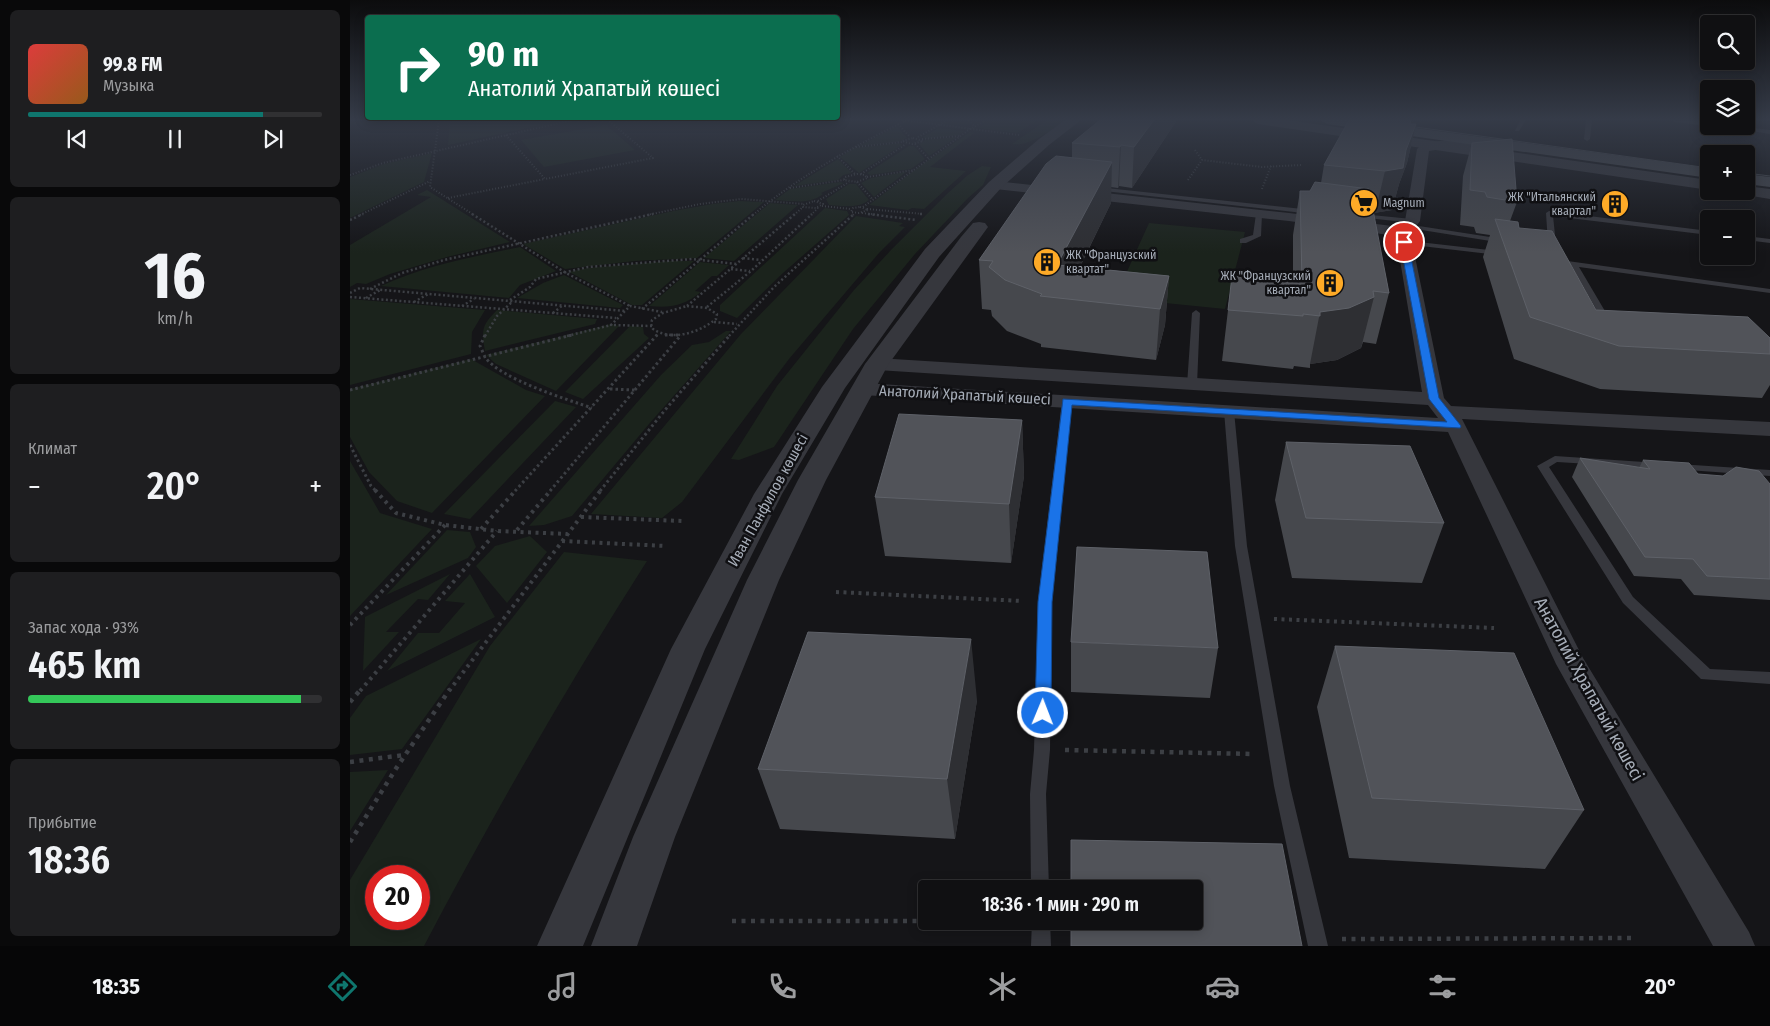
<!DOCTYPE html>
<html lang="ru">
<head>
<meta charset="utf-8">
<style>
	body { margin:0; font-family:"Fira Sans Condensed",sans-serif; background:#1e1e20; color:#f1f3f6; height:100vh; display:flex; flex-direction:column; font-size:19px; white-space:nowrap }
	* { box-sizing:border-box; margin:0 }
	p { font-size:16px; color:#9c9d9f }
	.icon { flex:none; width:28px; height:28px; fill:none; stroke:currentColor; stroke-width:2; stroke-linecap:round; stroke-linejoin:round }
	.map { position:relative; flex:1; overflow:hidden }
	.drawer { display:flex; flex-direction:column; gap:10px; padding:10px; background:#09090a; width:350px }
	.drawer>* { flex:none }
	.guide { position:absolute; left:15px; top:15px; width:475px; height:105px; border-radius:5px; box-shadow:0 2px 12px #0003,0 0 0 1px #303032; background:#0b6e4f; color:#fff; overflow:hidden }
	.fabs { position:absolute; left:1350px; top:15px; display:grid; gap:10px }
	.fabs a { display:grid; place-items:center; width:55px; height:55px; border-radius:5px; background:#101012; box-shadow:0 2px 12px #0003,0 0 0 1px #303032; font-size:25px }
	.speed { position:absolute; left:15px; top:865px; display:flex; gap:10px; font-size:25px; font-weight:700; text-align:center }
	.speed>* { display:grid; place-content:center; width:65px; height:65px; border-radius:50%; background:#101012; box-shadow:0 2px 12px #0003,0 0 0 1px #303032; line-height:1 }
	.speed .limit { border:8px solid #d22; background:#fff; color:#111 }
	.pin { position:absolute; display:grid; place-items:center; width:42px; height:42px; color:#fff; margin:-21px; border:2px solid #fff; border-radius:50%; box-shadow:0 1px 5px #0007 }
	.me { position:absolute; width:55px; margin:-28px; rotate:1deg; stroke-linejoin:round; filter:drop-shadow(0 0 4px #0008) }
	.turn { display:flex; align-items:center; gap:18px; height:105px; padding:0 20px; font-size:22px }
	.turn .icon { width:65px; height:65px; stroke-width:2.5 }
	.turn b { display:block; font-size:35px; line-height:42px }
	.big { font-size:38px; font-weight:600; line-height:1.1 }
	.drawer .tile { flex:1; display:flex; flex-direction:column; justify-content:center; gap:8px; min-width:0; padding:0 18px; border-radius:8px; background:#1e1e20 }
	.drawer .dial { align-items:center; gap:0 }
	.dial b { font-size:65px; line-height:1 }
	.song { display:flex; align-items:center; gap:15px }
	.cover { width:60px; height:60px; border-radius:8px; background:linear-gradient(135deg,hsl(0 70% 55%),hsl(30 70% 35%)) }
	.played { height:5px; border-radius:2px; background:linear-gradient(90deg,#0f766e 80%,#303032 80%) }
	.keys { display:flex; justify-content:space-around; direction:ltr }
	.heat { display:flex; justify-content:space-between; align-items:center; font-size:28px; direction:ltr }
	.charge { height:8px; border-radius:4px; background:linear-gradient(90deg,#34c759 93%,#303032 0) }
	.trip { position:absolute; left:568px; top:880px; width:285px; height:50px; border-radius:5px; background:#101012; box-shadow:0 2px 12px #0003,0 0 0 1px #303032; font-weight:600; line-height:50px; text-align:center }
	.menu { display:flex; height:80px; justify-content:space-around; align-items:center; background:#060607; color:#9c9d9f }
	.menu .icon { width:35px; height:35px }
	.menu .selected { color:#0f766e }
	.menu b { font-size:22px; color:#f1f3f6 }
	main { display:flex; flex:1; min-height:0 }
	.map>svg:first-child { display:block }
	.green { fill:#1b231c; fill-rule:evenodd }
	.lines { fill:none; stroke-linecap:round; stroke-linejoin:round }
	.path-far4 { stroke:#3c3f44; stroke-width:2; stroke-dasharray:1 2; stroke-linecap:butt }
	.path-far3 { stroke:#3c3f44; stroke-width:2.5; stroke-dasharray:2 2.5; stroke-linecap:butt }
	.path-far2 { stroke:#3c3f44; stroke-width:3; stroke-dasharray:2.5 3; stroke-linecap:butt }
	.path-far1 { stroke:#3c3f44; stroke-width:4; stroke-dasharray:3 4.5; stroke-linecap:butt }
	.path { stroke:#3c3f44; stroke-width:4.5; stroke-dasharray:4 5.5; stroke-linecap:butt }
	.service { fill:#36373d; fill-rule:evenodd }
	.minor { fill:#36373d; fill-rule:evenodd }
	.tertiary { fill:#36373d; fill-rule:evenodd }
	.secondary { fill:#44474d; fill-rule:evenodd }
	.tram { stroke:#494c52; stroke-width:1 }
	.wall { fill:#46484d }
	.shaded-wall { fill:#2e2f33 }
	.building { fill:#515359; stroke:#5e6168 }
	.route { fill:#1a73e8; stroke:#114b97 }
	.labels { text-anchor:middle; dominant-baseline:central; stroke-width:5; stroke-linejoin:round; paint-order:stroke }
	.far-poi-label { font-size:12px; fill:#a6adb8; stroke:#101013; text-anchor:end }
	.street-label { font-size:15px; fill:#a6adb8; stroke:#101013 }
	.near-street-label { font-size:18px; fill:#a6adb8; stroke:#101013 }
</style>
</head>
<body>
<main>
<section class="drawer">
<div class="tile">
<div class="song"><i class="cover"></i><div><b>99.8 FM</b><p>Музыка</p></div></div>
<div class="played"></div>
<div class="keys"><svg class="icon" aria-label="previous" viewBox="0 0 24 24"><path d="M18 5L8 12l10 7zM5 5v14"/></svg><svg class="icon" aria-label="pause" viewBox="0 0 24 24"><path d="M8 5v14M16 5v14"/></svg><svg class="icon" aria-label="next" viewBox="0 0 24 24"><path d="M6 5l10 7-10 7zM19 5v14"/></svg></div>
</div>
<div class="tile dial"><b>16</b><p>km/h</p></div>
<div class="tile"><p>Климат</p>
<div class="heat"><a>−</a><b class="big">20°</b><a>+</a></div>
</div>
<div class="tile"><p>Запас хода · 93%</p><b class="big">465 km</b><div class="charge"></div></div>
<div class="tile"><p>Прибытие</p><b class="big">18:36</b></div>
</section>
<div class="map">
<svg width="1420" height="946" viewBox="0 0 1420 946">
	<rect width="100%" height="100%" fill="#151518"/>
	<path class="green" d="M 100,120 L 216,120 L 98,145 Z
		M 640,120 L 688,120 L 667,133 L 628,128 Z
		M 697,120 L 715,120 C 701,130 680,147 662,144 Z
		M 256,125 L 285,150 L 194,167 L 171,140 Z
		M 547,126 L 557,138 L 548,142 L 509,146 Z
		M 588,128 L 615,131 L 609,135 L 576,139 L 573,137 Z
		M 620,132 L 624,133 L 580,167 L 616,171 L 574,209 L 562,208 L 558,210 L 519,205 L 570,166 Z
		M 607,137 L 579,156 L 569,144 L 575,140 Z
		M 549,143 L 552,145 L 509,173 L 490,157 L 504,148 Z
		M 559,146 L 564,146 L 575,159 L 561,169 L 520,175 L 517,173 Z
		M 82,153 L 74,182 L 0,218 L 0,177 L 34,164 Z
		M 488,159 L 502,173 L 493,175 L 488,180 L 444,186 Z
		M 632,166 L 641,167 L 633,185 L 618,198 L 565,254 L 503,329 L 424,447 L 389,460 L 381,459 L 427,386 L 504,290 L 541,250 L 598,193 L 618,175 Z
		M 556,172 L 524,197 L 511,183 L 521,178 Z
		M 490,182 L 494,183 L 471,193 L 473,194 C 459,205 442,201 425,200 L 440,189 Z
		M 499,184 L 506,184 L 519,200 C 508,209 493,206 479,205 L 476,199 Z
		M 77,190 L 160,242 L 97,257 L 40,274 L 16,284 L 7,283 L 0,287 L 0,245 L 81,197 L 67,195 Z
		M 389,201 L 414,202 L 347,258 L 285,261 L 215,269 L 173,244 L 323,211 L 362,204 Z
		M 420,203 L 448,205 L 384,261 L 354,258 Z
		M 475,208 L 497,211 L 499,215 L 433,273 L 387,318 L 370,311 L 370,305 Z
		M 506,216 L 553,223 L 549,226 L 555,227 L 529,253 L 439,359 L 332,502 L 312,518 L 241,514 L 391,334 Z
		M 799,223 L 895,232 L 875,309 L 765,298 Z
		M 170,247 L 206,271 L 170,285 L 159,298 L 31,286 C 77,265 121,257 170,247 Z
		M 320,261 L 344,261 L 292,305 L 282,305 L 219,272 L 238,268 Z
		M 350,262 L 379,265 L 367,276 L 362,276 L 345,291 L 351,292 C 334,306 320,308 299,306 Z
		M 214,275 L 273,305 L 270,308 L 167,298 L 193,283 Z
		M 0,299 L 135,310 L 122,332 L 121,354 L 0,385 Z
		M 147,310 L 247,319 L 245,324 L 135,351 C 131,330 132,325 147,310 Z
		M 261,324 L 269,326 L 206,391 L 146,364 L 136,355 Z
		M 280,326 L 293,327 L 294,334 L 299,338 L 233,399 L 215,392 Z
		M 376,331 L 381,331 L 299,424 L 222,516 L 194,525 L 179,526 L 311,375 L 342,345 L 359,342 Z
		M 121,359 L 176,390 L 195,396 L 82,513 L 47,501 L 19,472 L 0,437 L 0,389 Z
		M 205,401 L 226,407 L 120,519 L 94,514 Z
		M 0,461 L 30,513 L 82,529 L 0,616 Z
		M 97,530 L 120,532 L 126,547 L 118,558 L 36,595 Z
		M 180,536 L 197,552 L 157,603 L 126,566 L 145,546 Z
		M 214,552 L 297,561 C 217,686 143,815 74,946 L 0,946 L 0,880 L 140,646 ZM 26,876 L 69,876 L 69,919 L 26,919 Z
		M 100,574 L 78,600 L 68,599 L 36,632 L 49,632 L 13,671 L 15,617 Z
		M 120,574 L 145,617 L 37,671 L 68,633 L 89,633 L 115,603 L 95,601 Z
		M 131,639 L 52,749 L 0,755 L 0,718 L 16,696 Z
		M 38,770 L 0,831 L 0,772 Z"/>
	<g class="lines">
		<path class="path-far4" d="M 89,120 L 80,187 L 124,215
			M 552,120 L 669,135
			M 619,120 L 625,127
			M 548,124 L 560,137
			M 156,135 L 195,179 L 303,158 L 258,120
			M 568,137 L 598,120
			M 563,138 L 573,141 L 562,144 L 552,141 Z
			M 572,139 L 610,136
			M 565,144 L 579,159
			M 506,147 L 552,142
			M 845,150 L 852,160
			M 487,156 L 505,174
			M 507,174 L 515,175 L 517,178 L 507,182 L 494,180 L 495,177 Z
			M 511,174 L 556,144
			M 0,175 L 33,163 L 223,120
			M 517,177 L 564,170
			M 838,180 L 852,160 L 912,167 L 951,165
			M 507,182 L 523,200
			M 440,188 L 494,180
			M 912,189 L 921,166
			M 98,198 L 195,179
			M 464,201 L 473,204 L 466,208 L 453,207 L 453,205 Z
			M 468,201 L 499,182
			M 472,206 L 501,209
			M 510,207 L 518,210 L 509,213 L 501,212 L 503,208 Z
			M 513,207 L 620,129 L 637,120
			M 517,209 L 573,214
			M 512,213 L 528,215
			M 10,215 L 80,181
			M 297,215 L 350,204 L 391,199 L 454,204
			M 403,215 C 449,176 503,147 557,120
			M 444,215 L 453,207
			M 461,215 L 468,208
			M 503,215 L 505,213"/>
		<path class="path-far3" d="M 122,214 L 216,273 L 280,306
			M 518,214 L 567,220
			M 570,214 L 573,214
			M 0,220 L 13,214
			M 393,258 L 411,260
			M 381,269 L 400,271
			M 20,289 L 52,273 L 94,260 L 303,214
			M 0,293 L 10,288 L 275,311
			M 0,297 L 266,318
			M 16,298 L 30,290
			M 160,300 L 180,287 L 186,279 L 238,267 L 342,259 L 387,264
			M 64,302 L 78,294
			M 112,306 L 124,299
			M 337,306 L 445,214
			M 337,306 L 357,308 L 367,314 L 366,319 C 350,332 322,342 303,329 L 301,324 L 302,320 L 313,313 Z
			M 357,307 L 401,271 L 462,214
			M 292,309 L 404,214
			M 203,313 L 213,305
			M 364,322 L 387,324
			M 302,326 L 261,325 L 280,306 L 312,312
			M 135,336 L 147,316 L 163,301
			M 217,336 L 261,325
			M 306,336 L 309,333
			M 379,336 L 424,287 L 504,214"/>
		<path class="path-far2" d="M 135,335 L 130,346 C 132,349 133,354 135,357 C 150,379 216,399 242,408
			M 315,335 L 328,335
			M 260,389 L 285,390
			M 0,390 L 222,335
			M 0,445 L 21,486 L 26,491
			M 165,491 L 307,335
			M 200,491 L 331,335
			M 250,491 L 315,410 L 380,335"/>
		<path class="path-far1" d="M 25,490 L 46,513 L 95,525 L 147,531 L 217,534
			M 231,517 L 332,521
			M 131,529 L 166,490
			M 167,530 L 201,490
			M 212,541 L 316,546
			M 486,592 L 672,601
			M 924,619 L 1144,628
			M 0,625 L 95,525
			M 10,691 L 147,531
			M 99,691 L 251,490"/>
		<path class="path" d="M 0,702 L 11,689
			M 715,750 L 904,754
			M 0,762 L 54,755
			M 0,842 L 47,767 L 100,689
			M 382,921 L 576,921
			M 992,939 L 1283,938"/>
		<path class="service" d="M 1170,120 L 1176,120 L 1169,131 L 1165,131 Z
			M 1236,120 L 1242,120 L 1240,139 L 1237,141 L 1234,139 Z
			M 1321,120 L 1359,122 L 1359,126 L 1324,122 Z
			M 1371,126 L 1389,126 L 1420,130 L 1420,134 Z
			M 747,187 L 962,210 L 965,212 L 962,214 L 745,190 L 745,188 Z
			M 1199,211 L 1359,231 L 1359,235 L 1203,216 L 1206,244 L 1202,246 L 1198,244 L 1196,213 Z
			M 909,212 L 912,214 L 911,236 L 896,243 L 890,243 L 890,239 L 903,235 L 906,214 Z
			M 1011,214 L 1062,219 L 1066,221 L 1062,223 L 1009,217 L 1007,216 Z
			M 1056,224 L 1153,239 L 1157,241 L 1153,243 L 1059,228 L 1055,226 Z
			M 1396,236 L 1420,239 L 1420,243 L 1396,240 Z
			M 1051,240 L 1148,251 L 1152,253 L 1148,255 L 1054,244 L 1051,244 Z
			M 1203,259 L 1420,289 L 1420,293 L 1229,267 L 1262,323 L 1258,326 L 1254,323 L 1221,265 L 1203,263 Z
			M 846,310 L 850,313 L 847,385 L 842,388 L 837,385 L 842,313 Z
			M 717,398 L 722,401 L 702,602 L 700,750 L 696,794 L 699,889 L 681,889 L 680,794 L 684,750 L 688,602 L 712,401 Z
			M 879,408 L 884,411 L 897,546 L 940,786 L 978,946 L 958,946 L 924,786 L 885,546 L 874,411 Z
			M 1205,456 L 1309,463 L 1311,465 L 1305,468 L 1207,462 L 1199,467 L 1283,597 L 1360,669 L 1420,672 L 1420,684 L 1351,679 L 1273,603 L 1187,466 Z
			M 1328,464 L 1420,470 L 1420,476 L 1324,469 L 1322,467 Z
			M 682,921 L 700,921 L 701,946 L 681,946 Z"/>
		<path class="minor" d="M 1098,140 L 1153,144 L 1159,148 L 1153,152 L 1098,148 L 1079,151 L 1070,221 L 1062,232 L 1062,242 L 1094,398 L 1101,406 L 1420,422 L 1420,436 L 1112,419 L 1233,658 L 1399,932 L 1405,946 L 1363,946 L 1206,664 L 1098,432 L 513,395 L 506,393 L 503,389 L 506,385 L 513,383 L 1088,418 L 1078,405 L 527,370 L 520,368 L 517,364 L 520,360 L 527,358 L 1072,392 L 1046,236 L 939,221 L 645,189 L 638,185 L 645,181 L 939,213 L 1050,227 L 1055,221 L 1067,149 L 1074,143 Z"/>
		<path class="tertiary" d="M 715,120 L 731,120 L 699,145 L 651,188 L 589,257 L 495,388 L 432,494 L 355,649 L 233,946 L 187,946 L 321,649 L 404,494 L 472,387 L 575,249 L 639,182 L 689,139 Z
			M 901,120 L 937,120 L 1359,180 L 1359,190 L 908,124 Z
			M 1396,186 L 1420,189 L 1420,199 L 1390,194 L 1388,191 L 1396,191 Z
			M 629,222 L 635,223 L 638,227 L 538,365 L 476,480 L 429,580 L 325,837 L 287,946 L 241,946 L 283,837 L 397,580 L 448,480 L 515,364 L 611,237 L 623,223 Z"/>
		<path class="secondary" d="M 970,120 L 1007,120 L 1359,168 L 1359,178 L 977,124 Z
			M 1396,174 L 1420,177 L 1420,187 L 1396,184 Z"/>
		<path class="tram" d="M 1051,125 L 1359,168
			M 1396,173 L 1420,176"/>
	</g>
	<path class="wall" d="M 827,120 L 782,188 L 769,186 L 768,188 L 761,187 L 761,203 L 730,267 L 819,276 L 815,325 L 806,360 L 691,347 L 691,344 L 657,331 L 642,316 L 641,310 L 632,309 L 629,260 L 722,158 L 722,143 Z
		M 1061,124 L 1066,124 L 1057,163 L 1049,184 L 1042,210 L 1023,213 L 1039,293 L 1026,344 L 1013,342 L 1011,348 L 987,360 L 960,364 L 960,368 L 944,366 L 943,369 L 872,361 L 882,276 L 943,282 L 943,235 L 950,191 L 960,191 L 971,183 L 974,165 Z
		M 1122,143 L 1167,202 L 1160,221 L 1169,228 L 1246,310 L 1420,338 L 1420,385 L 1412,398 L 1250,389 L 1164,359 L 1133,257 L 1140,235 L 1126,233 L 1124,227 L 1110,225 L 1113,176 Z
		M 672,420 L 674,476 L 661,563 L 535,556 L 525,497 Z
		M 936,442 L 1094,523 L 1072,583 L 942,578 L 925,500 Z
		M 1230,458 L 1289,468 L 1293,460 L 1348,474 L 1420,484 L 1420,600 L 1344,595 L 1331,579 L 1284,576 L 1222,477 Z
		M 721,642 L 868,648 L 860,698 L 721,692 Z
		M 985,646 L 1234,810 L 1195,869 L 999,858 L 967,707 Z
		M 627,700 L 605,839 L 430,829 L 408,769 Z"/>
	<path class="shaded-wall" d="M 804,120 L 827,120 L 782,188 L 784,147 Z
		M 1066,124 L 1057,163 L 1049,184 L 1042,210 L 1025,213 L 1035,171 L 1056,150 Z
		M 771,145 L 769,186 L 768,188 L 770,147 Z
		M 762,162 L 761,203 L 714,299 L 707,265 Z
		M 819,276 L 815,325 L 806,360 L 810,309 Z
		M 1024,297 L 1011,348 L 987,360 L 960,364 L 970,312 Z
		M 672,420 L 674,476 L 661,563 L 659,504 Z
		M 621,639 L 627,700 L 605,839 L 597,779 Z"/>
	<path class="building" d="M 750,120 L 804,120 L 784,147 L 771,145 L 770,147 L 722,143 Z
		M 999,120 L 1061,120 L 1060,124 L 1066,124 L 1056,150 L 1053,168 L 1035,171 L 974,165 Z
		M 1162,139 L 1167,202 L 1137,197 L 1135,192 L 1120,190 L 1122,143 Z
		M 706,156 L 762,162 L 707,265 L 819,276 L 810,309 L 690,296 L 692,294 L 655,280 L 639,267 L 643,261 L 629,260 L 696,164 Z
		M 965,182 L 1019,189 L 1039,293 L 1023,291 L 1024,297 L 999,308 L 970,312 L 970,316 L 953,314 L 953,316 L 878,310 L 882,276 L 952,282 L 950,191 L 960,191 Z
		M 1145,219 L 1168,222 L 1169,228 L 1202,231 L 1246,310 L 1398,317 L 1420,338 L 1420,354 L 1269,346 L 1180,317 Z
		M 549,414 L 672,420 L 659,504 L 525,497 Z
		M 936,442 L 1060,446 L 1094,523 L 956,518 Z
		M 1230,458 L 1300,469 L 1293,460 L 1339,463 L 1348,474 L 1373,476 L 1386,467 L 1409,471 L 1420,484 L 1420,579 L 1357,576 L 1343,559 L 1295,557 Z
		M 727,547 L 857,552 L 868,648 L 721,642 Z
		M 458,632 L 621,639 L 597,779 L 408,769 Z
		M 985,646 L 1164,653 L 1234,810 L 1022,798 Z
		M 721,840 L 932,844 L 952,946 L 721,946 L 721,921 L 844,921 L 844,889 L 721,889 Z"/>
	<linearGradient id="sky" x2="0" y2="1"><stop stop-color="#0c0c0d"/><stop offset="0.47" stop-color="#353b48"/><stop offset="1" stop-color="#353b48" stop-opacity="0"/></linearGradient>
	<rect width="1420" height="253" fill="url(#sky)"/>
	<path class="route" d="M 1054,239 L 1058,242 L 1089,398 L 1111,426 L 1110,428 L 722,405 L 702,602 L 701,713 L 698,718 L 693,720 L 688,718 L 685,713 L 688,602 L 713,399 L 1097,422 L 1079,399 L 1050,242 Z"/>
	<defs>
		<symbol id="supermarket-disc" viewBox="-11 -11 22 22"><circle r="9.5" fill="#feaa27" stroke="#101013"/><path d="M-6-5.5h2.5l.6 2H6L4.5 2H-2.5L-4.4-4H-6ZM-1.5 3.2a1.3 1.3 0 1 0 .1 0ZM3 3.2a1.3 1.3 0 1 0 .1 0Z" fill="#111"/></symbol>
		<symbol id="building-disc" viewBox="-11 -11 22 22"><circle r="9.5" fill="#feaa27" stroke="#101013"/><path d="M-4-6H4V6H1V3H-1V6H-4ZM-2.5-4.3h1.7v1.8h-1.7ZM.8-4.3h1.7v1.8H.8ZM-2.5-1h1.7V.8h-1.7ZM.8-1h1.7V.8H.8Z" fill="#111"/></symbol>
	</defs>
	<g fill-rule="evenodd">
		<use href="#supermarket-disc" x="998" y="187" width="32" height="32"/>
		<use href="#building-disc" x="1249" y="188" width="32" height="32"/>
		<use href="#building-disc" x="681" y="246" width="32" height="32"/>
		<use href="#building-disc" x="964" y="267" width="32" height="32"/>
	</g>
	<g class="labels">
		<g class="far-poi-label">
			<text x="1246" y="197">ЖК "Итальянский<tspan x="1246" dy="14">квартал"</tspan></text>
			<text x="1033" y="203" text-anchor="start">Magnum</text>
			<text x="716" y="255" text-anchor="start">ЖК "Французский<tspan x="716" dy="14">квартат"</tspan></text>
			<text x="961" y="276">ЖК "Французский<tspan x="961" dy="14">квартал"</tspan></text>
		</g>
		<g class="street-label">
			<text transform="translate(615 395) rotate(3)">Анатолий Храпатый көшесі</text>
			<text transform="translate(418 500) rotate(-61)">Иван Панфилов көшесі</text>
		</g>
		<g class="near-street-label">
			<text transform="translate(1239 689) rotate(61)">Анатолий Храпатый көшесі</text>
		</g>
	</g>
</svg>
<div class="fabs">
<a><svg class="icon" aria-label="search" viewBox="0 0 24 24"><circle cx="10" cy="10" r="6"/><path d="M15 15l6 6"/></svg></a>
<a><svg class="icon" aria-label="layers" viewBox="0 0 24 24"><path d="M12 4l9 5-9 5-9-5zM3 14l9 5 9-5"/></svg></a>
<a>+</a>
<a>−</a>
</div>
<div class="speed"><div class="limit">20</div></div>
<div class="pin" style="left:1054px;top:242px;background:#d93025"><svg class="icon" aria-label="arrive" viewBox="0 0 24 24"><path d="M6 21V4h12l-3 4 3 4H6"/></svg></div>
<svg class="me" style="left:693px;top:713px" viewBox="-20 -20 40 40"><circle r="17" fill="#1a73e8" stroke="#fff" stroke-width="3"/><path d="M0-11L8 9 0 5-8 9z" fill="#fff"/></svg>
<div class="trip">18:36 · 1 мин · 290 m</div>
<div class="guide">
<div class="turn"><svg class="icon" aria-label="right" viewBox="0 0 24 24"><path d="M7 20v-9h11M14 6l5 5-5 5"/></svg><div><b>90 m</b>Анатолий Храпатый көшесі</div></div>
</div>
</div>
</main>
<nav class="menu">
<b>18:35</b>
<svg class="icon selected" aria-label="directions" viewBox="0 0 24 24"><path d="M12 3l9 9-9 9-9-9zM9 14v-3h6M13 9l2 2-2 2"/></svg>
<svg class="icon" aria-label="music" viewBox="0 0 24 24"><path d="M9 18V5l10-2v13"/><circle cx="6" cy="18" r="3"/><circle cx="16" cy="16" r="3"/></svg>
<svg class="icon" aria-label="phone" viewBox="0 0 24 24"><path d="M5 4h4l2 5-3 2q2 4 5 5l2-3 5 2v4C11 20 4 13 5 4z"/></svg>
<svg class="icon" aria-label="climate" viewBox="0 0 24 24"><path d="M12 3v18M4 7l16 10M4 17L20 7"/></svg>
<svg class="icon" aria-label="car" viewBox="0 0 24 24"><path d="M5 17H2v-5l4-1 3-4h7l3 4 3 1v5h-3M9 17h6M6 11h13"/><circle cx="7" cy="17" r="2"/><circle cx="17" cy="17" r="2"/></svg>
<svg class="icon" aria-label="filters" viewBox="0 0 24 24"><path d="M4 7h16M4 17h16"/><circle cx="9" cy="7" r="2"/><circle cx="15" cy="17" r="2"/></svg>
<b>20°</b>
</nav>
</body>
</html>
